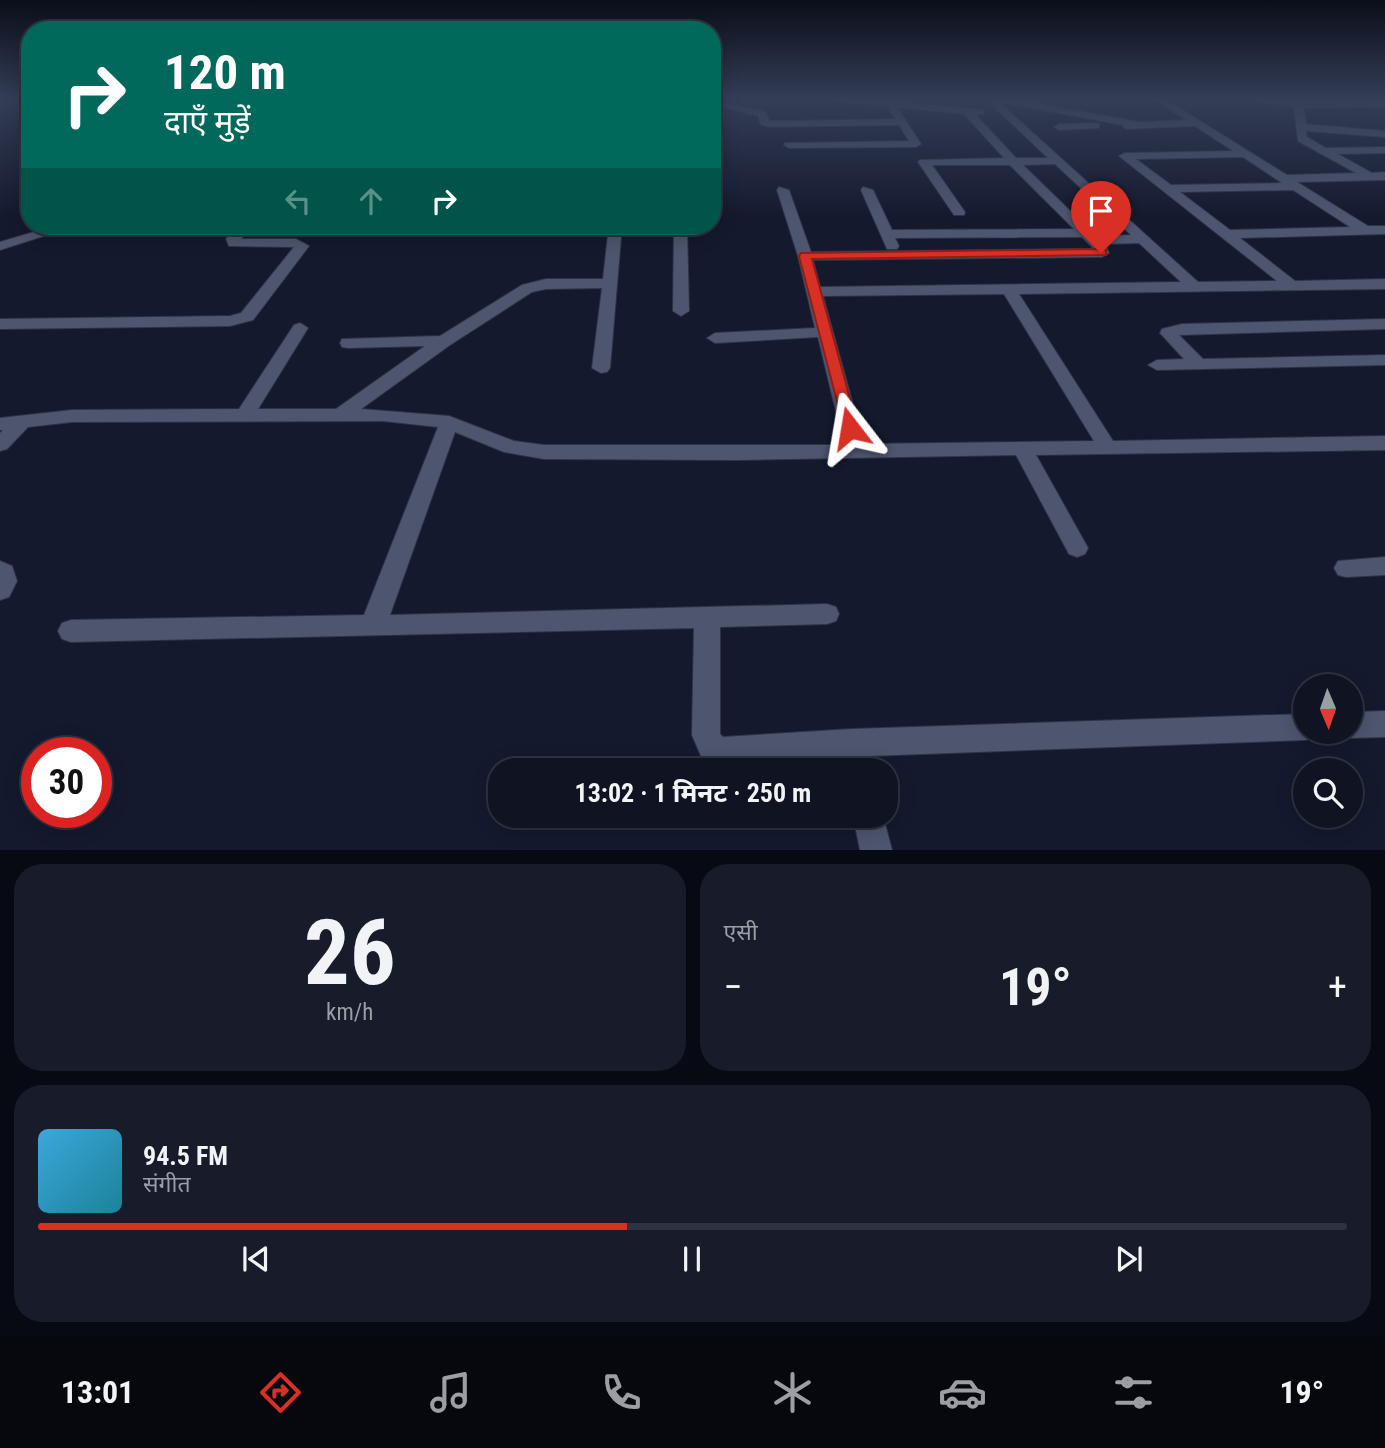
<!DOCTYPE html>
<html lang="hi">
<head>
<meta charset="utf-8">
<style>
	body { margin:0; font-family:"Roboto Condensed","Noto Sans Devanagari",sans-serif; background:#181c2a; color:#f1f3f6; height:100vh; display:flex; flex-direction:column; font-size:26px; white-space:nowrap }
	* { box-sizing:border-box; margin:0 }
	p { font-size:23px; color:#9b9ea5 }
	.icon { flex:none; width:38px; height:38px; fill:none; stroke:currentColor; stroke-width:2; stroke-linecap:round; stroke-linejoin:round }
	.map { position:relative; height:850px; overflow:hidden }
	.sheet { display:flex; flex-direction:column; gap:14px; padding:14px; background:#080a13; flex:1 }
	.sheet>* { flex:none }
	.top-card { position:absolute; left:21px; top:21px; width:700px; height:214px; border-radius:28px; box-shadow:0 4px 18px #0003,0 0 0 2px #2f3240; background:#00695c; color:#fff; overflow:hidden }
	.needle { width:46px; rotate:178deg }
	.buttons { position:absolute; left:1293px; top:674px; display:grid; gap:14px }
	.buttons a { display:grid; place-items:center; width:70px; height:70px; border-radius:50%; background:#0f1322; box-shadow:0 4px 18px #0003,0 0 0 2px #2f3240; font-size:35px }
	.speed { position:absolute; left:21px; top:737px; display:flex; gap:14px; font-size:35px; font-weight:700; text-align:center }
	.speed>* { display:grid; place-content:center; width:91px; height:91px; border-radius:50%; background:#0f1322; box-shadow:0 4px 18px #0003,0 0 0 2px #2f3240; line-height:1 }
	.speed .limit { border:10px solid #d22; background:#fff; color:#111 }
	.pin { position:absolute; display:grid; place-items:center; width:60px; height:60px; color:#fff; margin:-72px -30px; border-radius:50% 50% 50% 0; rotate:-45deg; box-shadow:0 0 7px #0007 }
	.pin .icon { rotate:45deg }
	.me { position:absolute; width:77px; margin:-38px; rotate:346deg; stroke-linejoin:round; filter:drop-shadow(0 0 5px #0008) }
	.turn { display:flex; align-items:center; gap:24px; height:147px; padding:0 28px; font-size:32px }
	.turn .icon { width:91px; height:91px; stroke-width:2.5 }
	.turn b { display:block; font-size:49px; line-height:60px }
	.lanes { display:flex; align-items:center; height:66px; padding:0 28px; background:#0003; justify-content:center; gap:35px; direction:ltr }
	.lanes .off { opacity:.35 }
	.big { font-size:52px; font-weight:700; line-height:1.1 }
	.sheet .widget { flex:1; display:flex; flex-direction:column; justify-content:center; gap:10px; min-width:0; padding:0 24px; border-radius:28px; background:#181c2a }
	.sheet .dial { align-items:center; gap:0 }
	.dial b { font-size:91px; line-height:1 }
	.song { display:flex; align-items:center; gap:21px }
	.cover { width:84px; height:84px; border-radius:10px; background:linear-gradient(135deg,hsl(200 70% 55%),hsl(190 70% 35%)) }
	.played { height:7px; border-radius:4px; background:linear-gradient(90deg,#d93025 45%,#2f3240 45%) }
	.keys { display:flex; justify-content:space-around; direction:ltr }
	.heat { display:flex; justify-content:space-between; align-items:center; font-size:38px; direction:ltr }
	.sheet .tiles { flex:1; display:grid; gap:14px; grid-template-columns:1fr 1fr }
	.widget:last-child { grid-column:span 2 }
	.trip { position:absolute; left:488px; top:758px; width:410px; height:70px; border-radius:28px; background:#0f1322; box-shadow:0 4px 18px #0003,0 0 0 2px #2f3240; font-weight:700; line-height:70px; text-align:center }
	.tabs { display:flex; height:112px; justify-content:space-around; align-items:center; background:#06080e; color:#9b9ea5 }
	.tabs .icon { width:49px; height:49px }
	.tabs .selected { color:#d93025 }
	.tabs b { font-size:32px; color:#f1f3f6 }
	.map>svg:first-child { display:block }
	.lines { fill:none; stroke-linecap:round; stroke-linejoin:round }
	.minor-casing { stroke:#303344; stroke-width:2 }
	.tertiary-casing { stroke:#303344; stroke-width:2 }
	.minor { fill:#4e566f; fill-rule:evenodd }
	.tertiary { fill:#4e566f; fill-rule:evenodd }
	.route { fill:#d93025; stroke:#8d1f18; stroke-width:2 }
</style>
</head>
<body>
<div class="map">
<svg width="1385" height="850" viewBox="0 0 1385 850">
	<rect width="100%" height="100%" fill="#14192e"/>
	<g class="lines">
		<defs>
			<path id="minor" d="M 835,99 L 865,99 L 984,110 L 984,114 L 976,115 L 1016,158 L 1048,158 L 992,105 L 990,103 L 996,99 L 1013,99 L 1140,122 L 1186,120 L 1154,99 L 1165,99 L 1287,175 L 1356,173 L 1298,141 L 1294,108 C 1281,102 1261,106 1251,99 L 1288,99 L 1296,102 L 1385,101 L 1385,107 L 1304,108 L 1306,124 L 1385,131 L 1385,137 L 1306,131 L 1307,137 L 1326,148 L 1385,147 L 1385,153 L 1338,154 L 1372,173 L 1385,172 L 1385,180 L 1297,182 L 1368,226 L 1385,226 L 1385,234 L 1240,238 L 1295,281 L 1385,279 L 1385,289 L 1019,294 L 1113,441 L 1385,436 L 1385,450 L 1036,455 L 1088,548 L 1085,554 L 1077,557 L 1069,554 L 1016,455 L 738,460 L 544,459 L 504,452 L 455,432 L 390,615 L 827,604 L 836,607 L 839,614 L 836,621 L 827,624 L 720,627 L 720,734 L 723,737 L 852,729 L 1306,714 L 1306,732 L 1318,732 L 1316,736 L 1306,740 L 869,756 L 872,770 L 842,770 L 840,758 L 729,765 L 717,763 L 701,756 L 692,735 L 694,628 L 71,642 L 62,639 L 58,631 L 62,623 L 71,620 L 364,615 L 438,427 L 383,421 L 72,422 L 28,427 L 7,449 L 0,451 L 0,433 L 3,430 L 0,430 L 0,418 L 72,410 L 239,409 L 294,325 L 300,323 L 308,328 L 258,409 L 336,409 L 425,346 L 348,348 L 342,347 L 340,343 L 342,339 L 440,336 L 522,285 L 546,279 L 603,279 L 609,226 L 622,226 L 610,368 L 607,372 L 601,373 L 592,368 L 602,288 L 546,289 L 532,292 L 450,345 L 361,409 L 449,416 L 514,441 L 544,445 L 844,445 L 818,337 L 715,343 L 707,338 L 715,333 L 815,328 L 798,256 L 777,190 L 779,187 L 789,190 L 811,252 L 1094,249 L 1082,237 L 895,238 L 899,246 L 897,249 L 887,249 L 861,190 L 863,187 L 873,190 L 892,230 L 1074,229 L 1010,165 L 932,165 L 965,212 L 964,215 L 954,215 L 918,162 L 920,160 L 1004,158 L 964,114 L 897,107 L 921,144 L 916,147 L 789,148 L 784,145 L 785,143 L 909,141 L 899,125 L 770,127 L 761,125 L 758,116 L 714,105 L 719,102 L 765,112 L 770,121 L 895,119 L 887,106 L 839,102 ZM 999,102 L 1122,125 L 1126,129 L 1195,126 L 1233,151 L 1125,153 L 1119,156 L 1277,281 L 1198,282 ZM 1243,157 L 1282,183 L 1171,185 L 1136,159 ZM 1055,164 L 1131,235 L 1096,236 L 1023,165 ZM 1293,190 L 1350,227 L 1230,230 L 1180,192 ZM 1139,243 L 1181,282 L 820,287 L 813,260 L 1102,257 L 1109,253 L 1105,244 ZM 1004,294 L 1094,441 L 864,444 L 823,296 Z
				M 1095,123 L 1099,124 L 1099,128 L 1059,130 L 1054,127 L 1059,124 Z
				M 238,226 L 252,226 L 241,239 L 296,239 L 309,246 L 253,320 L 230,326 L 0,329 L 0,319 L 230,316 L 241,313 L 294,247 L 229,246 L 226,239 Z
				M 674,226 L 687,226 L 689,311 L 681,316 L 673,311 Z
				M 1385,319 L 1385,329 L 1179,335 L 1203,359 L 1385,355 L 1385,365 L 1157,370 L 1148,365 L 1157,360 L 1184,359 L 1160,333 L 1162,329 L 1182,324 Z
				M 1385,557 L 1385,575 L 1346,577 L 1338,575 L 1334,568 L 1338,561 Z
				M 0,561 L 12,566 L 17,581 L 9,597 L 0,600 Z
				M 1385,711 L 1385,737 L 1351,738 L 1341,734 L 1340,732 L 1351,732 L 1351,712 Z
				M 853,816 L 883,816 L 892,850 L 860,850 Z"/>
			<path id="tertiary" d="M 54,226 L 75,226 L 0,250 L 0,242 Z"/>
		</defs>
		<use href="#minor" class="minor-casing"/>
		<use href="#tertiary" class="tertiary-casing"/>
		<use href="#minor" class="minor"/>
		<use href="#tertiary" class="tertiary"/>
	</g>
	<linearGradient id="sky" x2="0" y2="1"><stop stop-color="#0b0e19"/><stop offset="0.46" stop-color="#343e57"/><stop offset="1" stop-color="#343e57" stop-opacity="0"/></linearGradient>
	<rect width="1385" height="217" fill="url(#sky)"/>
	<path class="route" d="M 1101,249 L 1106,250 L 1106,255 L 812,259 L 858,428 L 856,432 L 845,432 L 799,256 L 801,253 Z"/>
</svg>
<div class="buttons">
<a><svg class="needle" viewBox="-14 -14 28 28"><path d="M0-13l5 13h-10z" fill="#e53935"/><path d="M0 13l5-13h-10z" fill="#9b9ea5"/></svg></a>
<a><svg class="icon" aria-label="search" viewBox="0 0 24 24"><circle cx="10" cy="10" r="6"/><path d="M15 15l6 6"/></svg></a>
</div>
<div class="speed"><div class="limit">30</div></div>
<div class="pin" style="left:1101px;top:253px;background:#d93025"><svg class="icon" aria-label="arrive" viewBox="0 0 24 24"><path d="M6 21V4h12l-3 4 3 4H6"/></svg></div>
<svg class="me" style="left:850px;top:428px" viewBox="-20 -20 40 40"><path d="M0-17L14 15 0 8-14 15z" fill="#d93025" stroke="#fff" stroke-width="4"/></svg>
<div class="trip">13:02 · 1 मिनट · 250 m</div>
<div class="top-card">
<div class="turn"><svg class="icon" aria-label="right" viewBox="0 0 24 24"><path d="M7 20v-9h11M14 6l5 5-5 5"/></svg><div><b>120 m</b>दाएँ मुड़ें</div></div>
<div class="lanes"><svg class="icon off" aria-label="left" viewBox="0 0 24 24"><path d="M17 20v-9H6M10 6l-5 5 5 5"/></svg><svg class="icon off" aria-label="ahead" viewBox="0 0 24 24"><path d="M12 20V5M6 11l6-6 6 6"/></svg><svg class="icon" aria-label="right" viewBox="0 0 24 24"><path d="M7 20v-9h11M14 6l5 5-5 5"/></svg></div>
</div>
</div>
<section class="sheet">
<div class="tiles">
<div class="widget dial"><b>26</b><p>km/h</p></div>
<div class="widget"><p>एसी</p>
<div class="heat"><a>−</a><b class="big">19°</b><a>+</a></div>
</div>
<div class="widget">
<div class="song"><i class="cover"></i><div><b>94.5 FM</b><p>संगीत</p></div></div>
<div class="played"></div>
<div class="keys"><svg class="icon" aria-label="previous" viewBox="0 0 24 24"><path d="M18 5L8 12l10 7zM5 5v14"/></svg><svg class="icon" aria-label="pause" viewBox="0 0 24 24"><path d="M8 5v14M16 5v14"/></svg><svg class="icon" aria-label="next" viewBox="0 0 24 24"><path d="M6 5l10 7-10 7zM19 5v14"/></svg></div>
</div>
</div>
</section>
<nav class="tabs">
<b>13:01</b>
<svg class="icon selected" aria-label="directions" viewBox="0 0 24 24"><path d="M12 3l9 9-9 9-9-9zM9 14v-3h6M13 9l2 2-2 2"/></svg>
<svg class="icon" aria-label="music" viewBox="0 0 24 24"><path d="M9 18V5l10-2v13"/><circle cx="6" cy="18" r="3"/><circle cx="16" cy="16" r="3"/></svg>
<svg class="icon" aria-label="phone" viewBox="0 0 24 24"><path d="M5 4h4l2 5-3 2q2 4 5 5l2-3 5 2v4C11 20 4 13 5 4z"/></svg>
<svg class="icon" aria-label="climate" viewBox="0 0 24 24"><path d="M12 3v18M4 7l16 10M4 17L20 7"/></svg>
<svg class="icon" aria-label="car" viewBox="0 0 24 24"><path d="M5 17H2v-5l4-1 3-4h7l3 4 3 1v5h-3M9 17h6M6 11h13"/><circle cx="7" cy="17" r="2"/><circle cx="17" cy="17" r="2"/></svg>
<svg class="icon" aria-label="filters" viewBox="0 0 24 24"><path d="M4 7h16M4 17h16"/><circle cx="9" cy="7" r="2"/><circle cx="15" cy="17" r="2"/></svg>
<b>19°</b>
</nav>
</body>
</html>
